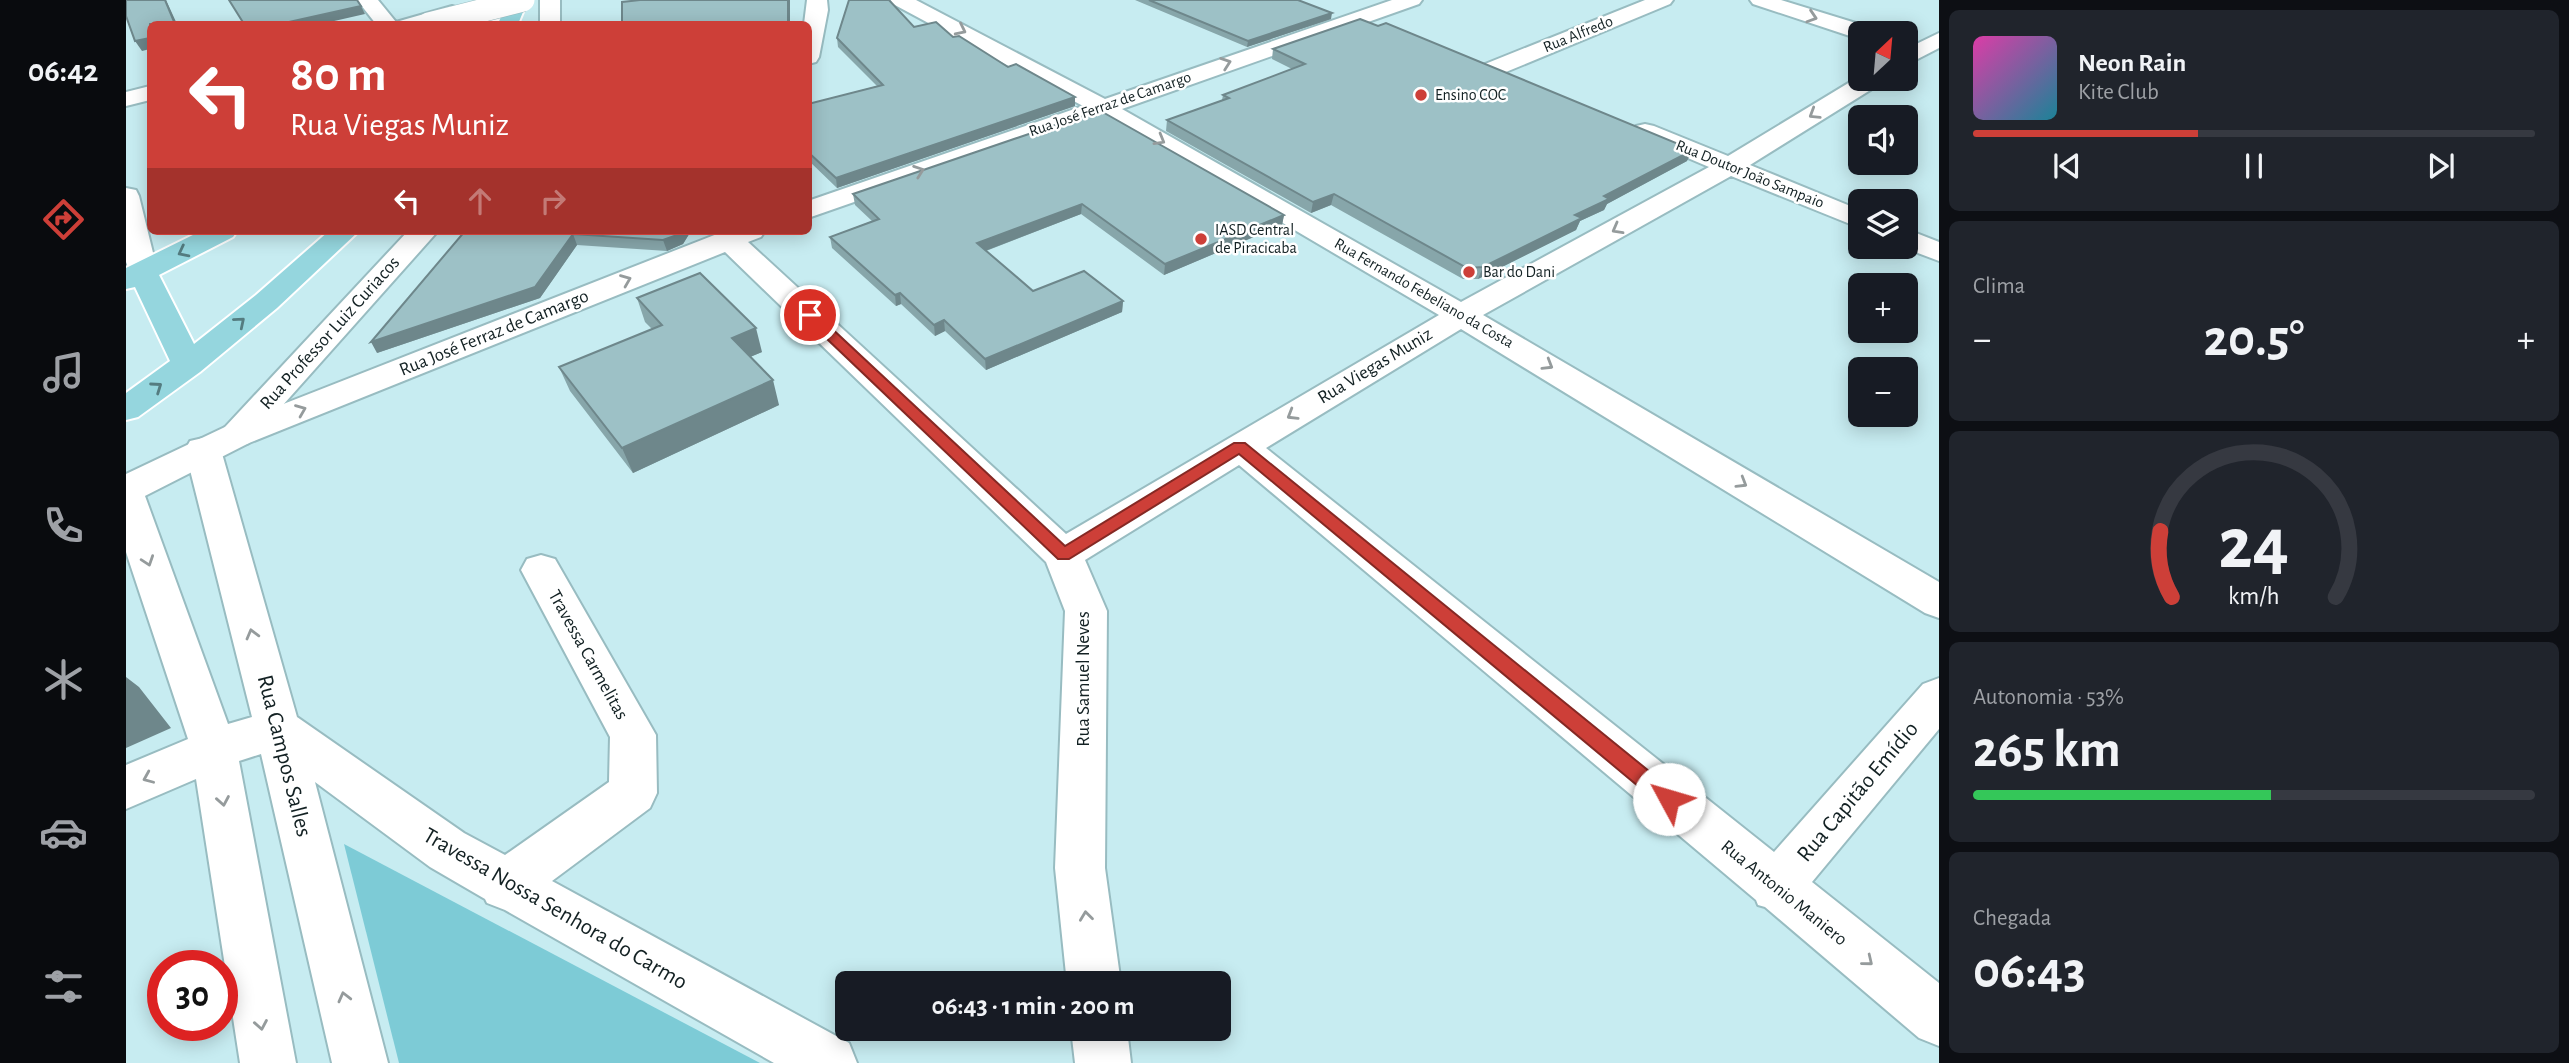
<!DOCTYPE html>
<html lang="pt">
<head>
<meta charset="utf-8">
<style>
	body { margin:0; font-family:"Alegreya Sans",sans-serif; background:#20242c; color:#f1f3f6; height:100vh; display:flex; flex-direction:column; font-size:26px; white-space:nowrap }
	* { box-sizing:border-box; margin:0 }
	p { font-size:23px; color:#9ea1a6 }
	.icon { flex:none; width:38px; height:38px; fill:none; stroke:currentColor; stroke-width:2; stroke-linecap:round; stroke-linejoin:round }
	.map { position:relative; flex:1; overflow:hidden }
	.drawer { display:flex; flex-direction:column; gap:10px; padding:10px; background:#0d0f14; width:630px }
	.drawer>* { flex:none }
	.guide { position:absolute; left:21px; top:21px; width:665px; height:214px; border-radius:10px; box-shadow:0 4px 18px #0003; background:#cd3f38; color:#fff; overflow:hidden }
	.needle { width:46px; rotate:26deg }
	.buttons { position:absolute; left:1722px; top:21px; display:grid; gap:14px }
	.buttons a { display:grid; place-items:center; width:70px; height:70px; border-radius:10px; background:#171b24; box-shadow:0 4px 18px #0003; font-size:35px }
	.speed { position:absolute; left:21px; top:950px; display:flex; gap:14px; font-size:35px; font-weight:700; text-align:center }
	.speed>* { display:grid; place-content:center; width:91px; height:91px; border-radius:50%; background:#171b24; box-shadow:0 4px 18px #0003; line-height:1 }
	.speed .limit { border:10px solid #d22; background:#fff; color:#111 }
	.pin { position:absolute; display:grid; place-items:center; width:60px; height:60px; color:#fff; margin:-30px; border:4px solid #fff; border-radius:50%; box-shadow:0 2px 7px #0007 }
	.me { position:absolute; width:77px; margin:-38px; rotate:309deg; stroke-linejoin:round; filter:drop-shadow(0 0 5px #0008) }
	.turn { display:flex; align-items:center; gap:24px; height:147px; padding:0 28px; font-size:32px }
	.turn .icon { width:91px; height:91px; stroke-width:2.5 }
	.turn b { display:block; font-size:49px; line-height:60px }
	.lanes { display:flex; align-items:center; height:66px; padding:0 28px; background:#0003; justify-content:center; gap:35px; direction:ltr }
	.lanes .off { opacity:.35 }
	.big { font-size:52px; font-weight:700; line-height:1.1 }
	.drawer .widget { flex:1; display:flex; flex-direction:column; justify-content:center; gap:10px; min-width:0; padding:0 24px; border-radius:10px; background:#20242c }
	.drawer .dial { align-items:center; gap:0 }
	.dial svg { height:182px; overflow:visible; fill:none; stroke:#363941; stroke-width:7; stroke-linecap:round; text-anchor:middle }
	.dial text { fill:#f1f3f6; stroke:none }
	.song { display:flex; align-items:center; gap:21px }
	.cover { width:84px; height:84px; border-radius:10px; background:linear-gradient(135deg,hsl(320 70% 55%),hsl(190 70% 35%)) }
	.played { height:7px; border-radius:4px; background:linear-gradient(90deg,#cd3f38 40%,#363941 40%) }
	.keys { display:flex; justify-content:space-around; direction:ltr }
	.heat { display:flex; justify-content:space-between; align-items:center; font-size:38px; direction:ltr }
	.charge { height:10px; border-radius:5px; background:linear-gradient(90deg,#34c759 53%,#363941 0) }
	.trip { position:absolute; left:709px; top:971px; width:396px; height:70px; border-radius:10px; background:#171b24; box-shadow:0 4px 18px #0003; font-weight:700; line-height:70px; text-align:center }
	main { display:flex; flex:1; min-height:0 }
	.dock { display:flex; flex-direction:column; width:126px; justify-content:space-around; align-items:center; background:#090b0e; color:#9ea1a6 }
	.dock .icon { width:49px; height:49px }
	.dock .selected { color:#cd3f38 }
	.dock b { font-size:32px; color:#f1f3f6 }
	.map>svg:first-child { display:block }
	.green { fill:#7dcbd6 }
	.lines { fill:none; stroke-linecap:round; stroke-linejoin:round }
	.street-casing { stroke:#98bcc1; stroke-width:4 }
	.secondary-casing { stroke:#98bcc1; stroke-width:4 }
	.primary-casing { stroke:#fff; stroke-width:4 }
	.street { fill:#fff; fill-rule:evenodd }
	.secondary { fill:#fff; fill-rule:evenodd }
	.primary { fill:#95d6de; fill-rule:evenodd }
	.secondary-bridge-casing { stroke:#98bcc1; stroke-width:24; stroke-linecap:butt }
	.secondary-bridge { stroke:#fff; stroke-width:23 }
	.wall { fill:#87a6aa }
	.shaded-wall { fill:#6e878b }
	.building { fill:#9dc1c6; stroke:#6e878b; stroke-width:2 }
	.oneway { stroke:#959b9c }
	.oneway2 { stroke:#547c80 }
	.route { fill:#cd3f38; stroke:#852924; stroke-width:2 }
	.poi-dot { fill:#cd3f38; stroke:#fff; stroke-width:2.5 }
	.labels { text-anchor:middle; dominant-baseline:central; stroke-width:5; stroke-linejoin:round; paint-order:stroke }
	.far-street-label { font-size:16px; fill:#132123; stroke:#fff }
	.far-poi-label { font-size:16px; fill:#132123; stroke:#fff; text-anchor:start }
	.street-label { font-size:19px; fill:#132123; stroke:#fff }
	.near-street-label { font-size:23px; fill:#132123; stroke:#fff }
</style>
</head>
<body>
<main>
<nav class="dock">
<b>06:42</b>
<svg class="icon selected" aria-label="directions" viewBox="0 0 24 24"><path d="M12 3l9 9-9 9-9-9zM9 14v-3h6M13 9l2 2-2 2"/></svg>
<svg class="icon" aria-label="music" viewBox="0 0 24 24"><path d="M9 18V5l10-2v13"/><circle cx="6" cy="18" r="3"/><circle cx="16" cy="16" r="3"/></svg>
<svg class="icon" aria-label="phone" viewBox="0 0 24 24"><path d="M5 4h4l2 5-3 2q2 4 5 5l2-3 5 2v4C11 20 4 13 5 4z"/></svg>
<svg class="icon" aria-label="climate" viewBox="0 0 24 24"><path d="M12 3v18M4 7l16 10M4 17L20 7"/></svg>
<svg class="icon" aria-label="car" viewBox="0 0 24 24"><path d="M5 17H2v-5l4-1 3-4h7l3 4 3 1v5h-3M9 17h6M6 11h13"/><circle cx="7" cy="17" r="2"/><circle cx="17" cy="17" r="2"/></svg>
<svg class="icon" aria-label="filters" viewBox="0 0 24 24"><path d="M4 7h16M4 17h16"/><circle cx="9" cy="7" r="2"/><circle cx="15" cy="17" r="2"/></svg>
</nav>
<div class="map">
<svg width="1813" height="1063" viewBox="0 0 1813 1063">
	<rect width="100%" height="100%" fill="#c7ecf1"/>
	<path class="green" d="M 218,844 L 634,1063 L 273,1063 Z"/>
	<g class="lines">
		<defs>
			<path id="street" d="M 231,0 L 252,0 L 270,22 L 326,6 L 333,8 L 336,12 L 333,16 L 302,24 L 250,24 Z
				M 681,0 L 701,0 L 702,10 L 693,57 L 690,62 L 682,64 L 682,24 L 678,24 Z
				M 764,0 L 790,0 L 979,99 L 1266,0 L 1296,0 L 1293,4 L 996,109 L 1335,302 L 1583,167 L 1510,136 L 1507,131 L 1510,126 L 1519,124 L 1528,126 L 1602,156 L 1734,76 L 1734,79 L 1757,79 L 1754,84 L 1624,165 L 1734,210 L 1734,228 L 1605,176 L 1357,315 L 1813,582 L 1813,618 L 1799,613 L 1335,329 L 1140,448 L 1648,852 L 1797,684 L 1813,678 L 1813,729 L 1686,882 L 1813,983 L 1813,1046 L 1793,1038 L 1639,907 L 1632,905 L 1630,900 L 1113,465 L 959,560 L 981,611 L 979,868 L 995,984 L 941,984 L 929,868 L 939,611 L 920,562 L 599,252 L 123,443 L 111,447 L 99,443 L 93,435 L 99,427 L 591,234 L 594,231 L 639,231 L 635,237 L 622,242 L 940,534 L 1313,315 L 975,116 L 682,218 L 682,201 L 957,106 L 767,4 Z
				M 1519,0 L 1547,0 L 1544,4 L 1375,74 L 1359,74 L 1356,69 L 1359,64 Z
				M 1624,0 L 1655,0 L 1746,28 L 1749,33 L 1734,33 L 1734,38 L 1730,38 L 1627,4 Z
				M 1813,33 L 1813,48 L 1780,65 L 1780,49 Z
				M 0,188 L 10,190 L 13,196 L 32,273 L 27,279 L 17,282 L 7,279 L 0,262 Z
				M 1780,229 L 1813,242 L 1813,261 L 1776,247 L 1780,247 Z
				M 77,438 L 90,441 L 95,450 L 171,717 L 338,833 L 379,855 L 483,782 L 484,737 L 395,570 L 401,559 L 415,555 L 429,559 L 530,735 L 531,793 L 524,808 L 426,881 L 723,1043 L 731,1063 L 648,1063 L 379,910 L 361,903 L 359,899 L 304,867 L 189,782 L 262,1063 L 206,1063 L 135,754 L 113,761 L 170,1063 L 114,1063 L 70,779 L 0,809 L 0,765 L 62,739 L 0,552 L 0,483 L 13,487 L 19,496 L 102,724 L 126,717 L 59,450 L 64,441 Z
				M 945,1029 L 1001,1029 L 1005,1063 L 949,1063 Z"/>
			<path id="secondary" d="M 374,0 L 389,0 L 392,4 L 369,24 L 349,24 L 354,15 Z
				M 414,0 L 434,0 L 434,24 L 414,24 Z
				M 24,86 L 24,100 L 0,106 L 0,92 Z
				M 282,231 L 312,231 L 123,443 L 13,499 L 0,503 L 0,474 L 99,427 Z"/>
			<path id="primary" d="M 382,0 L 402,0 L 392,24 L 372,24 Z
				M 75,231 L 111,231 L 107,237 L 33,275 L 68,344 L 130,295 L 203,231 L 233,231 L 151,308 L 74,372 L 12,417 L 0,420 L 0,393 L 44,361 L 9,287 L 0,289 L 0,268 Z"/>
		</defs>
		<use href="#street" class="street-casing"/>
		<use href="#secondary" class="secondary-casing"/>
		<use href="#primary" class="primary-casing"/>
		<use href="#street" class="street"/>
		<use href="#secondary" class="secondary"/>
		<use href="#primary" class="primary"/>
		<defs>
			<path id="secondary-bridge" d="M 303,24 L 397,0"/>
		</defs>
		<use href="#secondary-bridge" class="secondary-bridge-casing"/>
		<use href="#secondary-bridge" class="secondary-bridge"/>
	</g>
	<path class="wall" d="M 1009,0 L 1172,0 L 1205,19 L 1121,47 Z
		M 788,27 L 827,37 L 882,67 L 949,97 L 949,106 L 711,188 L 682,160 L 682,104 L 751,86 L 712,47 L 711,38 Z
		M 1147,49 L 1561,161 L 1481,204 L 1478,210 L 1454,221 L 1450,230 L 1352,279 L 1337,279 L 1205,205 L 1185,213 L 1040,131 L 1041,120 L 1096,100 L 1097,95 L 1166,69 L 1146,59 Z
		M 973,110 L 1158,215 L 1156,225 L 1038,275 L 955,214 L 860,251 L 907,291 L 997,301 L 996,312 L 860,370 L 819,331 L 809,336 L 775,304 L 770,306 L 706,248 L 704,237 L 746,221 L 729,205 L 727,194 Z
		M 339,231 L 565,231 L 557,244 L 541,251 L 451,245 L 414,298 L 251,353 Z
		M 511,298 L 636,352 L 624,357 L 653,405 L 507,473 L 444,391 L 433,367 L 526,329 L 519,322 Z"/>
	<path class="shaded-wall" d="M 39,0 L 40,0 L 51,24 L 49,24 Z
		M 662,0 L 664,0 L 664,24 L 662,24 Z
		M 235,6 L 239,14 L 195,24 L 154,24 Z
		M 1206,13 L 1205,19 L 1121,47 L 1122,41 Z
		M 24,38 L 24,49 L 16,51 L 9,41 Z
		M 949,97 L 949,106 L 711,188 L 710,178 Z
		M 1567,150 L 1561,161 L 1481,204 L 1478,210 L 1454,221 L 1450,230 L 1352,279 L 1357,267 L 1449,215 L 1478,196 Z
		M 1208,194 L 1205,205 L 1185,213 L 1187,202 Z
		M 956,204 L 955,214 L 851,254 L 851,243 Z
		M 1158,215 L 1156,225 L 1038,275 L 1039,264 Z
		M 556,231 L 565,231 L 557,244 L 541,251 L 537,240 Z
		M 447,234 L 451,245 L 414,298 L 251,353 L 245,342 Z
		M 774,293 L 775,304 L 770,306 L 769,295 Z
		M 997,301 L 996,312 L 860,370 L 859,359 Z
		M 818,320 L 819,331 L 809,336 L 808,325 Z
		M 630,328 L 636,352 L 612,362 L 606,338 Z
		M 647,380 L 653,405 L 507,473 L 496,448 Z
		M 0,677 L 13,687 L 45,728 L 0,748 Z"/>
	<path class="building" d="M 0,0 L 39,0 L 49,24 L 24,24 L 24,38 L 9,41 L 0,16 Z
		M 103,0 L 231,0 L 235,6 L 154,24 L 118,24 Z
		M 514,0 L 662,0 L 662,24 L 496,24 L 496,2 Z
		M 723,0 L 763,0 L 788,27 L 810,22 L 827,37 L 833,36 L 882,67 L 890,64 L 949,97 L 710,178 L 682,152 L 682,104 L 757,85 L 711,38 Z
		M 1023,0 L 1172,0 L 1206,13 L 1122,41 Z
		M 1234,19 L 1252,26 L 1260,23 L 1567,150 L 1478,196 L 1483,199 L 1449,215 L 1456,218 L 1357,267 L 1341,268 L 1208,194 L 1187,202 L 1041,120 L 1103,98 L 1097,95 L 1179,64 L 1147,49 Z
		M 973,110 L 1158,215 L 1039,264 L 956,204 L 851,243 L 907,291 L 958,271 L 997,301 L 859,359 L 818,320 L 808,325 L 774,293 L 769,295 L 704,237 L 753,219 L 727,194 Z
		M 339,231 L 556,231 L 554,234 L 537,240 L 447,234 L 409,287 L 245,342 Z
		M 574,273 L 630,328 L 606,338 L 647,380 L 496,448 L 433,367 L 536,325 L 511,298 Z"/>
	<defs><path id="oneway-chevron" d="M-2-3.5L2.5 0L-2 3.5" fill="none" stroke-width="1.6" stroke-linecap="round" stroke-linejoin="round" transform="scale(1.75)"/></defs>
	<g class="oneway">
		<use href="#oneway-chevron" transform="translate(1686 17) rotate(18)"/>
		<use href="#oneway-chevron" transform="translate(835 30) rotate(26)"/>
		<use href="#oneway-chevron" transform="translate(1100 63) rotate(-19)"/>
		<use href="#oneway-chevron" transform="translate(1688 114) rotate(148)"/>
		<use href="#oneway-chevron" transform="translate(1034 140) rotate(30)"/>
		<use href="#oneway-chevron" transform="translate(793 171) rotate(-20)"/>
		<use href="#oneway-chevron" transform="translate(1491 229) rotate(151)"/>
		<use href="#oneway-chevron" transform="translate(500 280) rotate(-22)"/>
		<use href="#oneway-chevron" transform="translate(1422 365) rotate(31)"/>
		<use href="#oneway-chevron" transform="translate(175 410) rotate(-22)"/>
		<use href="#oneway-chevron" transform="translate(1166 415) rotate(149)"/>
		<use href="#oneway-chevron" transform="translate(1616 483) rotate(31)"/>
		<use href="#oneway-chevron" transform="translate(22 561) rotate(71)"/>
		<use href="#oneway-chevron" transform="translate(126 634) rotate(-105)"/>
		<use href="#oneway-chevron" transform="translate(22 778) rotate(157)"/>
		<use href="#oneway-chevron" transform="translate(97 801) rotate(80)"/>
		<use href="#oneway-chevron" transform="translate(960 916) rotate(-97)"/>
		<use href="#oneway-chevron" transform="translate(1742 961) rotate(39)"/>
		<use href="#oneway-chevron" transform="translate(218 997) rotate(-104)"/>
		<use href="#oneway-chevron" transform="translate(135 1025) rotate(80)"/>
	</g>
	<g class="oneway2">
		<use href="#oneway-chevron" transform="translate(57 252) rotate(153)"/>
		<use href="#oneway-chevron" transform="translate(114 322) rotate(-40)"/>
		<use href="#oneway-chevron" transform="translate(31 387) rotate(-35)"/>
	</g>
	<path class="route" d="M 684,311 L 688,312 L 939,546 L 1108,443 L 1119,443 L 1550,793 L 1553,799 L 1550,806 L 1543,808 L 1536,806 L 1113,454 L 943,559 L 932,559 L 679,318 L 677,315 Z"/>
	<g class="poi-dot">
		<circle cx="1295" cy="95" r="7"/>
		<circle cx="1075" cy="239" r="7"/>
		<circle cx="1343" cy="272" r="7"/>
	</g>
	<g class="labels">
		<g class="far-street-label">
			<text transform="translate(1452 34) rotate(-22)">Rua Alfredo</text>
			<text transform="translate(984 104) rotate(-19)">Rua José Ferraz de Camargo</text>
			<text transform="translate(1624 174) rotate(22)">Rua Doutor João Sampaio</text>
			<text transform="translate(1298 293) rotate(30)">Rua Fernando Febeliano da Costa</text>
		</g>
		<g class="far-poi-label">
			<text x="1309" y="95">Ensino COC</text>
			<text x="1089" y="230">IASD Central<tspan x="1089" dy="18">de Piracicaba</tspan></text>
			<text x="1357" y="272">Bar do Dani</text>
		</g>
		<g class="street-label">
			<text transform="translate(204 333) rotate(-48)">Rua Professor Luiz Curiacos</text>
			<text transform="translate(368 333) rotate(-22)">Rua José Ferraz de Camargo</text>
			<text transform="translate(1249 366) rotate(-31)">Rua Viegas Muniz</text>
			<text transform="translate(462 655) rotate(61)">Travessa Carmelitas</text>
			<text transform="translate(957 679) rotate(-90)">Rua Samuel Neves</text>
			<text transform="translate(1658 893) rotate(39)">Rua Antonio Maniero</text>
		</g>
		<g class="near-street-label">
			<text transform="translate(158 756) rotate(76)">Rua Campos Salles</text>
			<text transform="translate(1732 792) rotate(-50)">Rua Capitão Emídio</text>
			<text transform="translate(429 909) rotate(30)">Travessa Nossa Senhora do Carmo</text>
		</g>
	</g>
</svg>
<div class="buttons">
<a><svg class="needle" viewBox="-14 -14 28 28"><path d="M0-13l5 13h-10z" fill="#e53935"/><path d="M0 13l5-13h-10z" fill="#9ea1a6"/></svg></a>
<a><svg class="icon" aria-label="sound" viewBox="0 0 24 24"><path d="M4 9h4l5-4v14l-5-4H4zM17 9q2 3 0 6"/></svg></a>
<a><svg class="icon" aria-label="layers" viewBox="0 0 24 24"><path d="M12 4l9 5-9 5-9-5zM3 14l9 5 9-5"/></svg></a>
<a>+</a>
<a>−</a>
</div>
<div class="speed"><div class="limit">30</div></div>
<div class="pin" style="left:684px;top:315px;background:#d93025"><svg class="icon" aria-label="arrive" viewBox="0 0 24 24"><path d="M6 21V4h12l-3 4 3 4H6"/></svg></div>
<svg class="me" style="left:1543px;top:799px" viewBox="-20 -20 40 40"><circle r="19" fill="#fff"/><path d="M0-13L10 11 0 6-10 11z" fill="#cd3f38"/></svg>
<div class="trip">06:43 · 1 min · 200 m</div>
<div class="guide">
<div class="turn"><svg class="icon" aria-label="left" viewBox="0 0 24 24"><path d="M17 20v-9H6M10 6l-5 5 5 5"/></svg><div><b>80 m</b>Rua Viegas Muniz</div></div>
<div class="lanes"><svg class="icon" aria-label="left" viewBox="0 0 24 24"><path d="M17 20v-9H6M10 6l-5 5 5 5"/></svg><svg class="icon off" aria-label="ahead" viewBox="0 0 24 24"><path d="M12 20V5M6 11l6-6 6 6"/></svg><svg class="icon off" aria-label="right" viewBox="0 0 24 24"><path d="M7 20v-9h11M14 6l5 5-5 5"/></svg></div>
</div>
</div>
<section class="drawer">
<div class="widget">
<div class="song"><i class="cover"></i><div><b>Neon Rain</b><p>Kite Club</p></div></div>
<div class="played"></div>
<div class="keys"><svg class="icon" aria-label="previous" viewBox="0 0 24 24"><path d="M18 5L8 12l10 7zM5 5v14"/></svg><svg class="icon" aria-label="pause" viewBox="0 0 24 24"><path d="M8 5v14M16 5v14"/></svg><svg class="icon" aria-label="next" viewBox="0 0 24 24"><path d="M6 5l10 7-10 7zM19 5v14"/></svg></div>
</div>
<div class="widget"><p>Clima</p>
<div class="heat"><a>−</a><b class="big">20.5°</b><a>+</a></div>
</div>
<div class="widget dial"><svg viewBox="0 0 100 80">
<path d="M14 69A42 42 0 1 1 86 69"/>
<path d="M14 69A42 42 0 0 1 9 40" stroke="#cd3f38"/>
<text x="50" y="56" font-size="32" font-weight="700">24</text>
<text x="50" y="72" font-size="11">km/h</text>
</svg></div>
<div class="widget"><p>Autonomia · 53%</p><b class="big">265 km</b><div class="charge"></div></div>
<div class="widget"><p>Chegada</p><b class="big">06:43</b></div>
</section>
</main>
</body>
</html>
